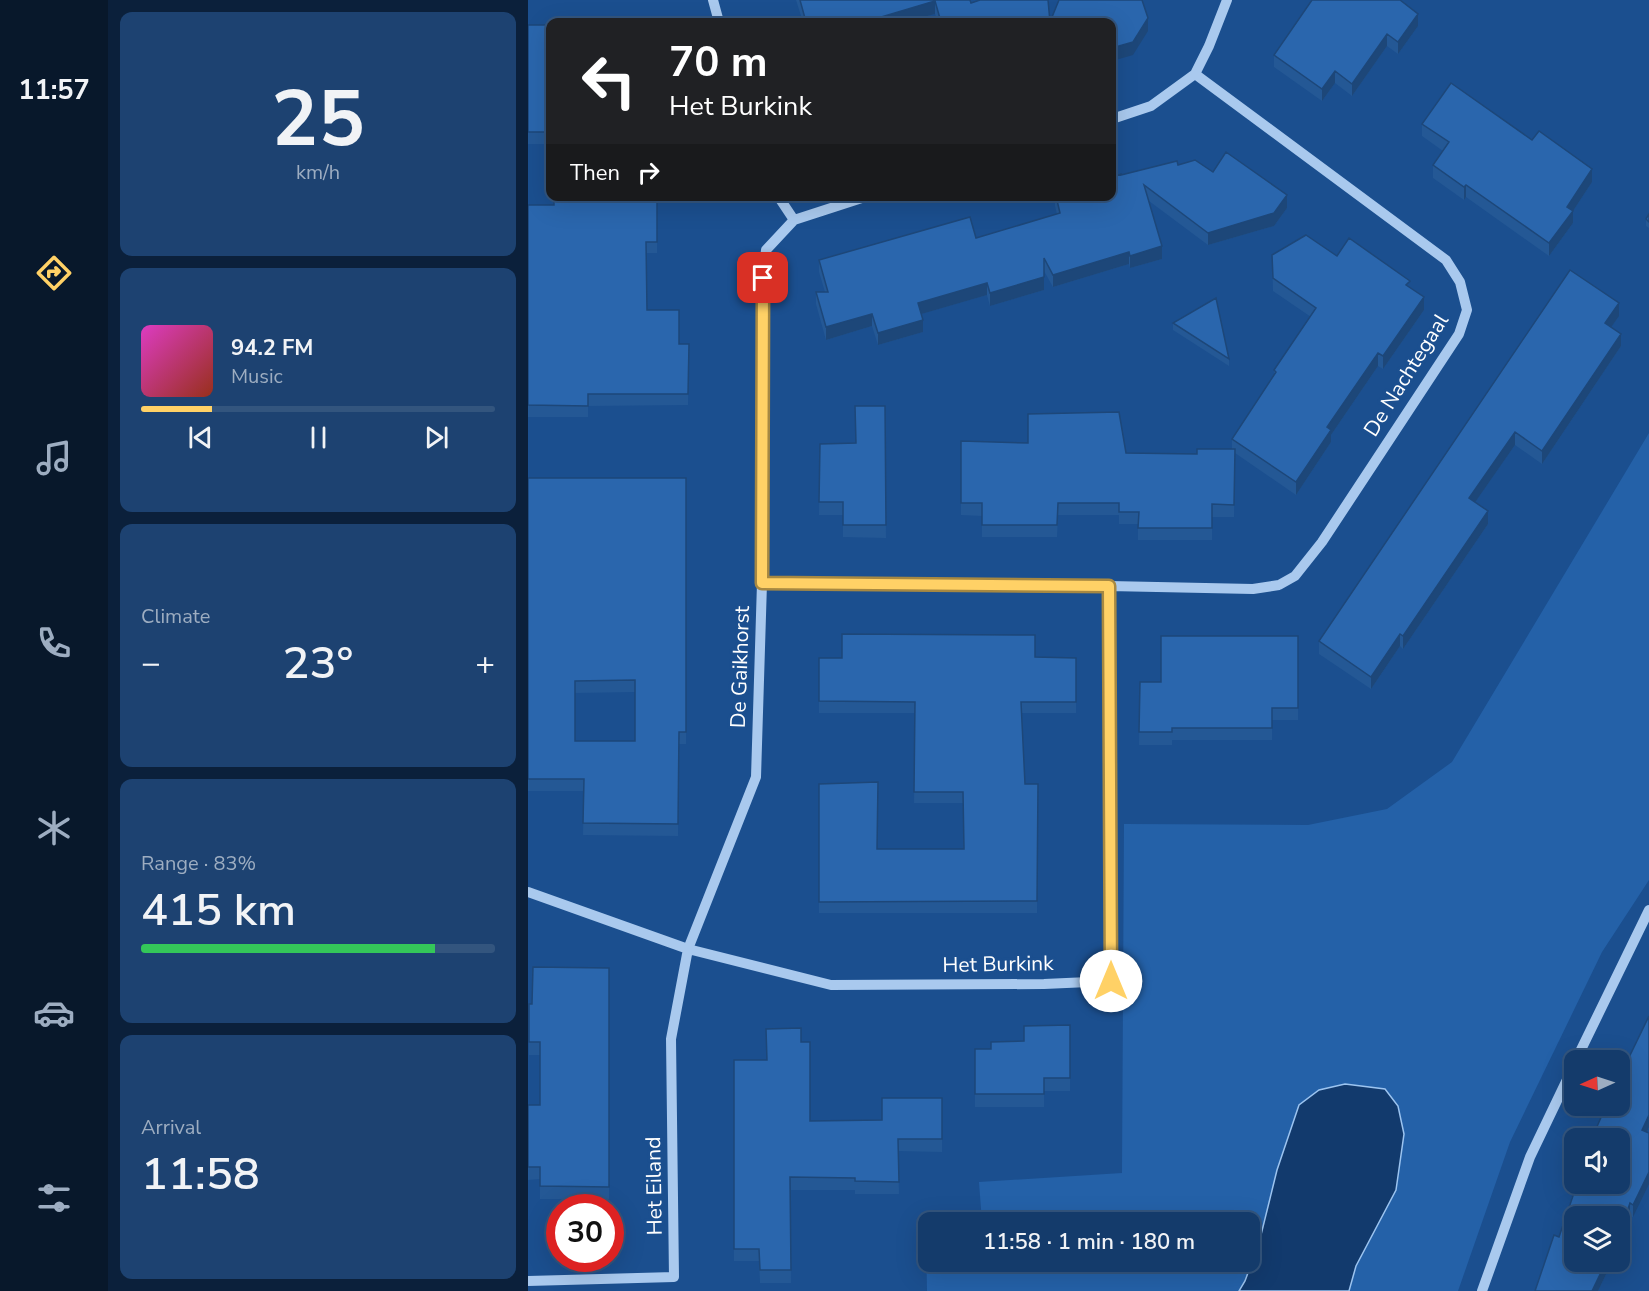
<!DOCTYPE html>
<html lang="en">
<head>
<meta charset="utf-8">
<style>
	body { margin:0; font-family:"Nunito Sans",sans-serif; background:#1d4271; color:#f1f3f6; height:100vh; display:flex; flex-direction:column; font-size:22px; white-space:nowrap }
	* { box-sizing:border-box; margin:0 }
	p { font-size:20px; color:#9dadc1 }
	.icon { flex:none; width:33px; height:33px; fill:none; stroke:currentColor; stroke-width:2; stroke-linecap:round; stroke-linejoin:round }
	.map { position:relative; flex:1; overflow:hidden }
	.side { display:flex; flex-direction:column; gap:12px; padding:12px; background:#0b203b; width:420px }
	.side>* { flex:none }
	.hud { position:absolute; left:18px; top:18px; width:570px; height:183px; border-radius:12px; box-shadow:0 6px 24px #0002,0 0 0 2px #33557e; background:#202124; color:#fff; overflow:hidden }
	.needle { width:39px; rotate:267deg }
	.buttons { position:absolute; left:1036px; top:1050px; display:grid; gap:12px }
	.buttons a { display:grid; place-items:center; width:66px; height:66px; border-radius:12px; background:#143b6b; box-shadow:0 6px 24px #0002,0 0 0 2px #33557e; font-size:30px }
	.speed { position:absolute; left:18px; top:1194px; display:flex; gap:12px; font-size:30px; font-weight:700; text-align:center }
	.speed>* { display:grid; place-content:center; width:78px; height:78px; border-radius:50%; background:#143b6b; box-shadow:0 6px 24px #0002,0 0 0 2px #33557e; line-height:1 }
	.speed .limit { border:9px solid #d22; background:#fff; color:#111 }
	.pin { position:absolute; display:grid; place-items:center; width:51px; height:51px; color:#fff; margin:-26px; border-radius:12px; box-shadow:0 3px 9px #0006 }
	.me { position:absolute; width:66px; margin:-33px; rotate:0deg; stroke-linejoin:round; filter:drop-shadow(0 0 4px #0008) }
	.turn { display:flex; align-items:center; gap:21px; height:126px; padding:0 24px; font-size:27px }
	.turn .icon { width:78px; height:78px; stroke-width:2.5 }
	.turn b { display:block; font-size:42px; line-height:51px }
	.then { display:flex; align-items:center; height:57px; padding:0 24px; background:#0003; gap:12px; font-size:22px }
	.big { font-size:45px; font-weight:600; line-height:1.1 }
	.side .tile { flex:1; display:flex; flex-direction:column; justify-content:center; gap:9px; min-width:0; padding:0 21px; border-radius:12px; background:#1d4271 }
	.side .dial { align-items:center; gap:0 }
	.dial b { font-size:78px; line-height:1 }
	.song { display:flex; align-items:center; gap:18px }
	.cover { width:72px; height:72px; border-radius:9px; background:linear-gradient(135deg,hsl(310 70% 55%),hsl(10 70% 35%)) }
	.played { height:6px; border-radius:3px; background:linear-gradient(90deg,#ffd166 20%,#33557e 20%) }
	.keys { display:flex; justify-content:space-around; direction:ltr }
	.heat { display:flex; justify-content:space-between; align-items:center; font-size:33px; direction:ltr }
	.charge { height:9px; border-radius:4px; background:linear-gradient(90deg,#34c759 83%,#33557e 0) }
	.trip { position:absolute; left:390px; top:1212px; width:342px; height:60px; border-radius:12px; background:#143b6b; box-shadow:0 6px 24px #0002,0 0 0 2px #33557e; font-weight:600; line-height:60px; text-align:center }
	main { display:flex; flex:1; min-height:0 }
	.menu { display:flex; flex-direction:column; width:108px; justify-content:space-around; align-items:center; background:#08182b; color:#9dadc1 }
	.menu .icon { width:42px; height:42px }
	.menu .on { color:#ffd166 }
	.menu b { font-size:27px; color:#f1f3f6 }
	.map>svg:first-child { display:block }
	.green { fill:#2461a8 }
	.water { fill:#123a6d; stroke:#9cc4f0; stroke-width:1.5 }
	.lines { fill:none; stroke-linecap:round; stroke-linejoin:round }
	.minor { stroke:#a9c9ee; stroke-width:10 }
	.wall { fill:#245895; fill-rule:evenodd }
	.shaded-wall { fill:#1d4779 }
	.building { fill:#2a66ad; stroke:#1d4779; stroke-width:1.5; fill-rule:evenodd }
	.route-casing { stroke:#a68842; stroke-width:15 }
	.route { stroke:#ffd166; stroke-width:10 }
	.labels { text-anchor:middle; dominant-baseline:central; stroke-width:6; stroke-linejoin:round; paint-order:stroke }
	.street-label { font-size:21px; fill:#fff; stroke:#1b4f8f }
</style>
</head>
<body>
<main>
<nav class="menu">
<b>11:57</b>
<svg class="icon on" aria-label="directions" viewBox="0 0 24 24"><path d="M12 3l9 9-9 9-9-9zM9 14v-3h6M13 9l2 2-2 2"/></svg>
<svg class="icon" aria-label="music" viewBox="0 0 24 24"><path d="M9 18V5l10-2v13"/><circle cx="6" cy="18" r="3"/><circle cx="16" cy="16" r="3"/></svg>
<svg class="icon" aria-label="phone" viewBox="0 0 24 24"><path d="M5 4h4l2 5-3 2q2 4 5 5l2-3 5 2v4C11 20 4 13 5 4z"/></svg>
<svg class="icon" aria-label="climate" viewBox="0 0 24 24"><path d="M12 3v18M4 7l16 10M4 17L20 7"/></svg>
<svg class="icon" aria-label="car" viewBox="0 0 24 24"><path d="M5 17H2v-5l4-1 3-4h7l3 4 3 1v5h-3M9 17h6M6 11h13"/><circle cx="7" cy="17" r="2"/><circle cx="17" cy="17" r="2"/></svg>
<svg class="icon" aria-label="filters" viewBox="0 0 24 24"><path d="M4 7h16M4 17h16"/><circle cx="9" cy="7" r="2"/><circle cx="15" cy="17" r="2"/></svg>
</nav>
<section class="side">
<div class="tile dial"><b>25</b><p>km/h</p></div>
<div class="tile">
<div class="song"><i class="cover"></i><div><b>94.2 FM</b><p>Music</p></div></div>
<div class="played"></div>
<div class="keys"><svg class="icon" aria-label="previous" viewBox="0 0 24 24"><path d="M18 5L8 12l10 7zM5 5v14"/></svg><svg class="icon" aria-label="pause" viewBox="0 0 24 24"><path d="M8 5v14M16 5v14"/></svg><svg class="icon" aria-label="next" viewBox="0 0 24 24"><path d="M6 5l10 7-10 7zM19 5v14"/></svg></div>
</div>
<div class="tile"><p>Climate</p>
<div class="heat"><a>−</a><b class="big">23°</b><a>+</a></div>
</div>
<div class="tile"><p>Range · 83%</p><b class="big">415 km</b><div class="charge"></div></div>
<div class="tile"><p>Arrival</p><b class="big">11:58</b></div>
</section>
<div class="map">
<svg width="1121" height="1291" viewBox="0 0 1121 1291">
	<rect width="100%" height="100%" fill="#1b4f8f"/>
	<path class="green" d="M 1121,433 L 1121,880 L 1074,952 L 982,1142 L 930,1291 L 821,1291 L 828,1266 L 868,1190 L 857,1089 L 817,1084 L 791,1090 L 771,1105 L 749,1170 L 731,1243 L 717,1281 L 711,1291 L 399,1291 L 398,1235 L 400,1235 L 400,1262 L 722,1262 L 722,1222 L 454,1222 L 451,1182 L 594,1173 L 596,824 L 780,825 L 859,809 L 924,762 Z"/>
	<path class="water" d="M 817,1084 L 857,1089 L 870,1106 L 876,1134 L 868,1190 L 828,1266 L 821,1291 L 711,1291 L 717,1281 L 731,1243 L 749,1170 L 771,1105 L 791,1090 Z"/>
	<g class="lines">
		<path class="minor" d="M 185,0 L 191,22
			M 584,119 L 623,106 L 667,74 L 681,46 L 699,0
			M 250,196 L 266,220
			M 581,586 L 725,589 L 751,585 L 767,576 L 794,542 L 931,334 L 939,310 L 932,282 L 918,260 L 667,74
			M 0,892 L 160,949 L 228,777 L 234,583 L 235,278 L 238,250 L 266,220 L 340,196
			M 1048,1060 L 1121,910
			M 0,1281 L 146,1277 L 143,1039 L 160,949 L 303,985 L 516,984 L 583,981 L 581,586 L 234,583
			M 954,1291 L 1002,1157 L 1047,1063"/>
	</g>
	<path class="wall" d="M 268,0 L 442,0 L 443,3 L 522,22 L 410,22 L 407,14 L 376,22 L 275,22 Z
		M 0,25 L 22,25 L 22,145 L 17,145 L 17,144 L 0,144 Z
		M 890,26 L 870,54 L 859,46 L 824,96 L 807,83 L 794,101 L 746,67 L 746,55 Z
		M 894,124 L 1064,182 L 1045,211 L 1045,223 L 1021,256 L 938,197 L 936,200 L 905,178 L 905,165 L 915,151 L 894,136 Z
		M 650,165 L 685,172 L 759,208 L 746,226 L 680,245 L 621,201 L 634,259 L 602,268 L 601,264 L 525,287 L 516,271 L 516,290 L 462,306 L 459,295 L 393,314 L 395,332 L 350,345 L 344,326 L 298,340 L 288,304 L 288,292 L 297,292 L 291,272 L 291,260 L 448,238 L 529,214 L 527,206 L 527,196 L 584,196 L 593,175 Z
		M 129,196 L 129,253 L 118,253 L 119,310 L 151,344 L 161,344 L 160,405 L 60,406 L 60,417 L 0,417 L 0,205 L 26,205 Z
		M 1121,214 L 1121,228 L 1118,226 L 1118,219 Z
		M 744,255 L 809,256 L 882,288 L 896,310 L 855,369 L 850,366 L 803,435 L 803,442 L 768,495 L 707,453 L 706,517 L 684,517 L 684,540 L 610,540 L 610,524 L 591,524 L 591,515 L 530,515 L 529,537 L 454,537 L 454,516 L 433,515 L 433,441 L 598,453 L 669,454 L 704,449 L 704,439 L 746,375 L 746,370 L 783,317 L 745,291 Z
		M 1091,316 L 1083,327 L 1093,346 L 1014,464 L 987,445 L 947,502 L 960,524 L 875,649 L 872,646 L 843,689 L 791,654 L 791,641 Z
		M 645,323 L 701,359 L 701,366 L 645,330 Z
		M 357,406 L 358,538 L 315,537 L 315,515 L 291,515 L 292,444 L 328,443 Z
		M 0,478 L 158,478 L 158,744 L 151,744 L 150,836 L 55,835 L 56,791 L 0,791 ZM 107,692 L 107,741 L 47,741 L 47,693 Z
		M 770,636 L 770,720 L 744,720 L 744,740 L 644,740 L 644,745 L 611,745 L 612,682 L 633,682 Z
		M 291,658 L 548,658 L 548,713 L 494,713 L 497,784 L 510,784 L 509,913 L 291,913 L 291,784 L 349,849 L 435,849 L 435,803 L 386,803 L 387,713 L 291,713 Z
		M 81,968 L 81,1199 L 12,1199 L 12,1179 L 0,1180 L 0,1105 L 12,1105 L 12,1055 L 1,1055 L 1,1004 L 4,1004 Z
		M 542,1025 L 542,1091 L 516,1091 L 516,1107 L 447,1107 L 447,1049 L 463,1049 L 496,1041 Z
		M 273,1042 L 282,1121 L 354,1120 L 414,1098 L 414,1152 L 370,1151 L 371,1194 L 327,1194 L 327,1190 L 262,1190 L 263,1283 L 232,1283 L 231,1261 L 206,1261 L 206,1060 L 239,1060 Z
		M 1121,1127 L 1119,1132 L 1105,1217 L 1102,1216 L 1092,1245 L 1092,1216 L 1047,1262 L 1084,1262 L 1070,1291 L 1007,1291 L 1031,1237 L 1048,1184 L 1092,1184 Z"/>
	<path class="shaded-wall" d="M 407,1 L 407,14 L 376,22 L 350,22 L 350,18 Z
		M 890,14 L 890,26 L 870,54 L 870,42 Z
		M 620,18 L 620,31 L 605,55 L 584,61 L 584,48 Z
		M 859,34 L 859,46 L 824,96 L 824,84 Z
		M 807,71 L 807,83 L 794,101 L 794,89 Z
		M 1064,169 L 1064,182 L 1045,211 L 1045,223 L 1021,256 L 1021,243 L 1039,207 Z
		M 938,185 L 938,197 L 936,200 L 936,187 Z
		M 759,195 L 759,208 L 746,226 L 680,245 L 680,233 Z
		M 634,246 L 634,259 L 602,268 L 602,256 Z
		M 601,252 L 601,264 L 525,287 L 525,275 Z
		M 516,277 L 516,290 L 462,306 L 462,293 Z
		M 459,283 L 459,295 L 390,315 L 390,303 Z
		M 896,297 L 896,310 L 855,369 L 855,356 Z
		M 1091,303 L 1091,316 L 1077,336 L 1077,323 Z
		M 344,314 L 344,326 L 298,340 L 298,327 Z
		M 395,320 L 395,332 L 350,345 L 350,333 Z
		M 1093,334 L 1093,346 L 1014,464 L 1014,451 Z
		M 850,353 L 850,366 L 803,435 L 803,442 L 768,495 L 768,482 L 799,427 Z
		M 987,432 L 987,445 L 941,511 L 941,498 Z
		M 960,511 L 960,524 L 875,649 L 875,636 Z
		M 872,634 L 872,646 L 843,689 L 843,677 Z
		M 1121,1115 L 1121,1127 L 1114,1142 L 1114,1130 Z
		M 1121,1172 L 1121,1184 L 1105,1217 L 1105,1205 Z
		M 1102,1203 L 1102,1216 L 1092,1245 L 1092,1233 Z
		M 1078,1262 L 1084,1262 L 1070,1291 L 1064,1291 Z"/>
	<path class="building" d="M 272,0 L 442,0 L 443,3 L 452,0 L 520,0 L 522,22 L 413,22 L 407,1 L 350,18 L 352,22 L 278,22 Z
		M 531,0 L 614,0 L 620,18 L 605,42 L 584,48 L 584,22 L 522,22 Z
		M 784,0 L 872,0 L 890,14 L 870,42 L 859,34 L 824,84 L 807,71 L 794,89 L 746,55 Z
		M 0,25 L 22,25 L 22,133 L 17,133 L 17,132 L 0,132 Z
		M 923,83 L 1004,140 L 1011,131 L 1064,169 L 1039,207 L 1045,211 L 1021,243 L 938,185 L 936,187 L 905,165 L 921,142 L 894,124 Z
		M 698,152 L 759,195 L 746,213 L 680,233 L 616,185 L 634,246 L 602,256 L 601,252 L 525,275 L 516,258 L 516,277 L 462,293 L 459,283 L 390,303 L 395,320 L 350,333 L 344,314 L 298,327 L 288,292 L 300,292 L 291,260 L 442,217 L 448,238 L 532,213 L 528,196 L 584,196 L 584,177 L 593,174 L 593,175 L 649,161 L 650,165 L 667,160 L 685,172 Z
		M 26,196 L 129,196 L 129,242 L 118,242 L 119,310 L 151,310 L 151,344 L 161,344 L 160,394 L 60,394 L 60,406 L 0,405 L 0,205 L 26,205 Z
		M 1121,214 L 1121,222 L 1118,219 Z
		M 778,235 L 809,256 L 821,238 L 882,281 L 878,285 L 896,297 L 855,356 L 850,353 L 799,427 L 803,430 L 768,482 L 704,439 L 748,372 L 746,370 L 788,308 L 745,278 L 744,255 Z
		M 1042,270 L 1091,303 L 1077,323 L 1093,334 L 1014,451 L 987,432 L 941,498 L 960,511 L 875,636 L 872,634 L 843,677 L 791,641 Z
		M 688,298 L 701,359 L 645,323 Z
		M 327,406 L 357,406 L 358,525 L 315,525 L 315,502 L 291,502 L 292,444 L 328,443 Z
		M 591,412 L 598,453 L 669,454 L 669,449 L 707,449 L 706,505 L 684,504 L 684,528 L 610,528 L 611,512 L 591,512 L 591,503 L 530,503 L 529,525 L 454,525 L 454,503 L 433,503 L 433,441 L 500,443 L 500,414 Z
		M 0,478 L 158,478 L 158,732 L 151,732 L 150,824 L 55,823 L 56,779 L 0,779 ZM 107,680 L 107,741 L 47,741 L 47,681 Z
		M 314,634 L 507,635 L 507,657 L 548,658 L 548,702 L 493,702 L 497,784 L 510,784 L 509,901 L 291,902 L 291,784 L 350,782 L 349,849 L 436,849 L 435,792 L 386,792 L 387,702 L 291,701 L 291,658 L 314,658 Z
		M 633,636 L 770,636 L 770,708 L 744,708 L 744,728 L 644,728 L 644,732 L 611,732 L 612,682 L 633,682 Z
		M 5,967 L 81,968 L 81,1187 L 12,1186 L 12,1167 L 0,1167 L 0,1105 L 12,1105 L 12,1042 L 1,1042 L 1,1004 L 4,1004 Z
		M 1121,1016 L 1121,1115 L 1114,1130 L 1121,1133 L 1121,1172 L 1105,1205 L 1102,1203 L 1092,1233 L 1092,1216 L 1047,1216 L 1047,1262 L 1078,1262 L 1064,1291 L 1007,1291 L 1026,1235 L 1031,1237 L 1049,1184 L 1092,1184 L 1092,1138 L 1064,1138 L 1078,1106 L 1092,1106 L 1092,1076 Z
		M 542,1025 L 542,1078 L 516,1078 L 516,1094 L 447,1094 L 447,1049 L 463,1049 L 463,1042 L 496,1041 L 496,1026 Z
		M 273,1028 L 273,1042 L 282,1042 L 282,1121 L 354,1120 L 354,1098 L 414,1098 L 414,1139 L 370,1139 L 371,1182 L 327,1181 L 327,1178 L 262,1177 L 263,1270 L 232,1270 L 231,1249 L 206,1249 L 206,1060 L 239,1060 L 238,1029 Z"/>
	<g class="lines">
		<defs>
			<path id="route" d="M 235,278 L 234,583 L 581,586 L 583,981"/>
		</defs>
		<use href="#route" class="route-casing"/>
		<use href="#route" class="route"/>
	</g>
	<g class="labels">
		<g class="street-label">
			<text transform="translate(878 375) rotate(-58)">De Nachtegaal</text>
			<text transform="translate(212 667) rotate(-88)">De Gaikhorst</text>
			<text transform="translate(470 964) rotate(-1)">Het Burkink</text>
			<text transform="translate(126 1186) rotate(-91)">Het Eiland</text>
		</g>
	</g>
</svg>
<div class="buttons">
<a><svg class="needle" viewBox="-14 -14 28 28"><path d="M0-13l5 13h-10z" fill="#e53935"/><path d="M0 13l5-13h-10z" fill="#9dadc1"/></svg></a>
<a><svg class="icon" aria-label="sound" viewBox="0 0 24 24"><path d="M4 9h4l5-4v14l-5-4H4zM17 9q2 3 0 6"/></svg></a>
<a><svg class="icon" aria-label="layers" viewBox="0 0 24 24"><path d="M12 4l9 5-9 5-9-5zM3 14l9 5 9-5"/></svg></a>
</div>
<div class="speed"><div class="limit">30</div></div>
<div class="pin" style="left:235px;top:278px;background:#d93025"><svg class="icon" aria-label="arrive" viewBox="0 0 24 24"><path d="M6 21V4h12l-3 4 3 4H6"/></svg></div>
<svg class="me" style="left:583px;top:981px" viewBox="-20 -20 40 40"><circle r="19" fill="#fff"/><path d="M0-13L10 11 0 6-10 11z" fill="#ffd166"/></svg>
<div class="trip">11:58 · 1 min · 180 m</div>
<div class="hud">
<div class="turn"><svg class="icon" aria-label="left" viewBox="0 0 24 24"><path d="M17 20v-9H6M10 6l-5 5 5 5"/></svg><div><b>70 m</b>Het Burkink</div></div>
<div class="then">Then<svg class="icon" aria-label="right" viewBox="0 0 24 24"><path d="M7 20v-9h11M14 6l5 5-5 5"/></svg></div>
</div>
</div>
</main>
</body>
</html>
